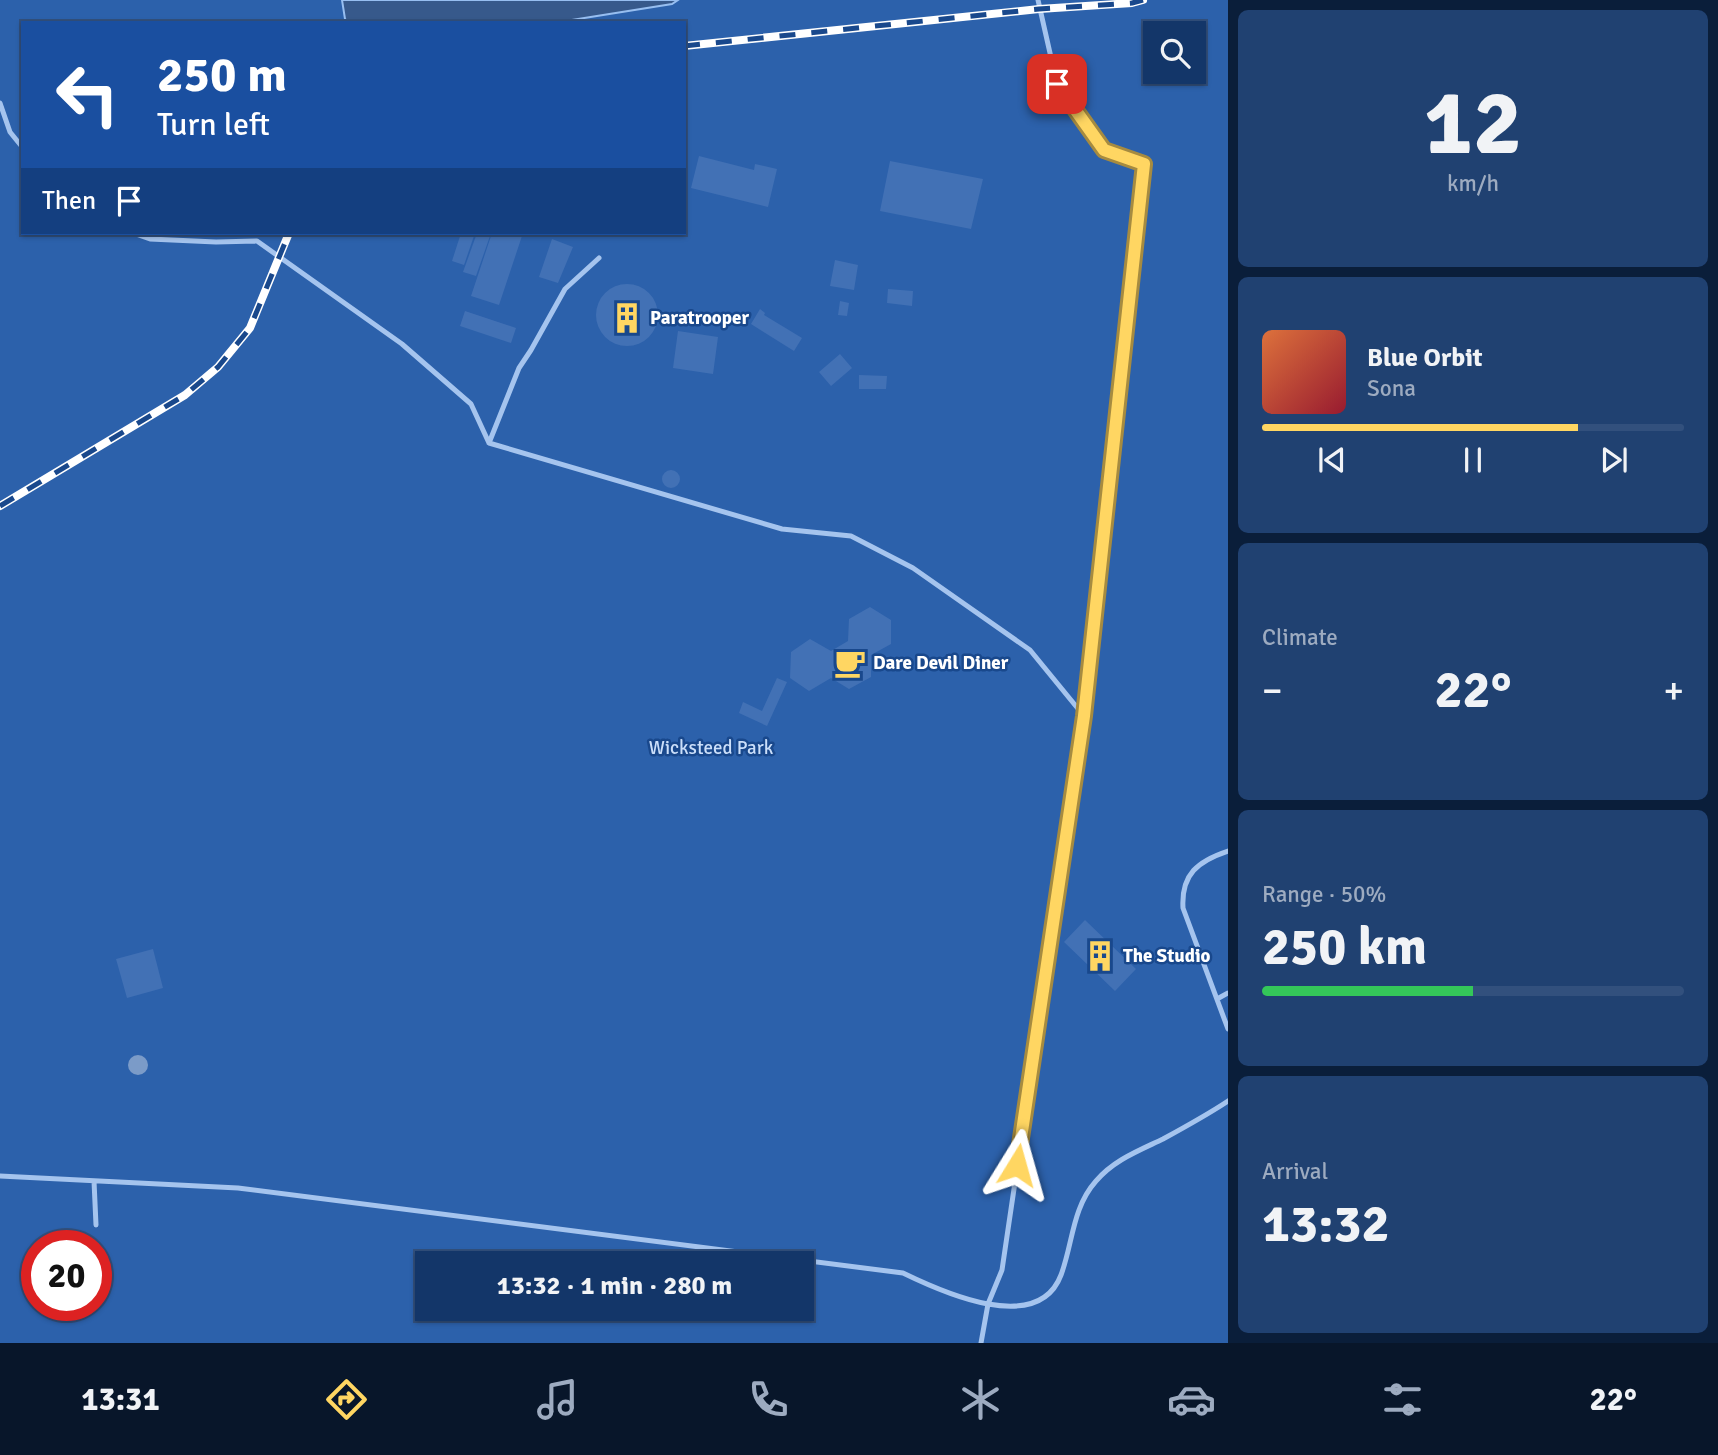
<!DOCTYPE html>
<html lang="en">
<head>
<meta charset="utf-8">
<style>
	body { margin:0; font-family:Signika,sans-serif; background:#204171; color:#f1f3f6; height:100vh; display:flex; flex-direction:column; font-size:26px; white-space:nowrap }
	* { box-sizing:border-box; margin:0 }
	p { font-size:23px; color:#9dabc0 }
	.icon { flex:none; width:38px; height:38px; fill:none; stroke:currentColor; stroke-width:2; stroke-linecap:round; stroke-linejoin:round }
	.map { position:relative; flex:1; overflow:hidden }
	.drawer { display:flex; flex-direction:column; gap:10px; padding:10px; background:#0a1e3a; width:490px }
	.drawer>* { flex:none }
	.banner { position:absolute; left:21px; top:21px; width:665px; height:214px; border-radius:0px; box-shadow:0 2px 5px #0004,0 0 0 2px #32507d; background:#1a4fa0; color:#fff; overflow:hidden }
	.fabs { position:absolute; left:1143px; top:21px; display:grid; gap:14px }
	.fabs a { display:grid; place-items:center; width:63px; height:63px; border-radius:0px; background:#133669; box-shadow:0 2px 5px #0004,0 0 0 2px #32507d; font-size:35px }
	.speed { position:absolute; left:21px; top:1230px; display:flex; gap:14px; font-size:35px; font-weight:700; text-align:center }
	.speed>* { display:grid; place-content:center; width:91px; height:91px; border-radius:50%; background:#133669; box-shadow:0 2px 5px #0004,0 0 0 2px #32507d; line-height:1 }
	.speed .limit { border:10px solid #d22; background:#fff; color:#111 }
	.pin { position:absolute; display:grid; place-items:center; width:60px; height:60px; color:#fff; margin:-30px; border-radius:14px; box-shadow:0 4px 10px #0006 }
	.me { position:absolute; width:77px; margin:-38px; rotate:8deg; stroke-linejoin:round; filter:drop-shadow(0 0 5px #0008) }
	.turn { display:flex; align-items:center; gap:24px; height:147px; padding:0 21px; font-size:32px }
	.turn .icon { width:91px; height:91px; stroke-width:2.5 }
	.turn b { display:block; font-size:49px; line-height:60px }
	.then { display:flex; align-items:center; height:66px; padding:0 21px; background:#0003; gap:14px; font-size:26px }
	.big { font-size:52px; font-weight:700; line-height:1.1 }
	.drawer .card { flex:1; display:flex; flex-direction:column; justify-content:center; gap:10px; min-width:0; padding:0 24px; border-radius:10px; background:#204171 }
	.drawer .dial { align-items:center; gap:0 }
	.dial b { font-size:91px; line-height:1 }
	.song { display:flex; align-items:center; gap:21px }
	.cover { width:84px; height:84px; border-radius:10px; background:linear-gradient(135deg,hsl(20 70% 55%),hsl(350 70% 35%)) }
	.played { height:7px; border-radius:4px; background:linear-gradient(90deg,#ffd662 75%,#32507d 75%) }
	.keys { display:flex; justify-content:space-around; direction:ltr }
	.heat { display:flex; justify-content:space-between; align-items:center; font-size:38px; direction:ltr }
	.charge { height:10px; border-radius:5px; background:linear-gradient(90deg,#34c759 50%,#32507d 0) }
	.trip { position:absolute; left:415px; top:1251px; width:399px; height:70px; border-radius:0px; background:#133669; box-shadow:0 2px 5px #0004,0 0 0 2px #32507d; font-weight:700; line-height:70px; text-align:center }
	.tabs { display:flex; height:112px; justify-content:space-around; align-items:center; background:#08162a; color:#9dabc0 }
	.tabs .icon { width:49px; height:49px }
	.tabs .selected { color:#ffd662 }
	.tabs b { font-size:32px; color:#f1f3f6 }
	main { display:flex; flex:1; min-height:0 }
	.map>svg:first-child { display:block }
	.green { fill:#2c61ab; fill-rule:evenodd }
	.water { fill:#37598b; stroke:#97bef0; stroke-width:2 }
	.building { fill:#4271b5 }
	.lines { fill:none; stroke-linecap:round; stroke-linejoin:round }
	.lane { stroke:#a5c4ee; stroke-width:5 }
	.rail-casing { stroke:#fff; stroke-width:8 }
	.rail { stroke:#19488c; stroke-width:5; stroke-dasharray:16; stroke-linecap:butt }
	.tree { fill:#7b9bc8 }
	.route-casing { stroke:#a68b40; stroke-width:18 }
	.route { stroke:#ffd662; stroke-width:12 }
	.labels { text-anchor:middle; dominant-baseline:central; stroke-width:5; stroke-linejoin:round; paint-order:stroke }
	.poi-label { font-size:19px; font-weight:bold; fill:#fff; stroke:#19488c; text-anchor:start }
	.park-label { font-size:19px; fill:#cbdffa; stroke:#19488c }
</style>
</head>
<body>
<main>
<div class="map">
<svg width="1228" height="1343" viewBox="0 0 1228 1343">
	<rect width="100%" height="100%" fill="#19488c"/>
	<path class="green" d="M 0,0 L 1228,0 L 1228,1343 L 0,1343 ZM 23,23 L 684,23 L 684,233 L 23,233 ZM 1155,33 L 1194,33 L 1194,72 L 1155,72 ZM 37,1246 L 96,1246 L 96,1306 L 37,1306 ZM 427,1264 L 802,1264 L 802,1309 L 427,1309 Z"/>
	<path class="water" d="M 342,0 L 678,0 L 672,4 L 553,23 L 349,23 L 345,19 Z"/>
	<path class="building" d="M 699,156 L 754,170 L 755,164 L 777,169 L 768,207 L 691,188 Z
		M 890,161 L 983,179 L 971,229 L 880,211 Z
		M 461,233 L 475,233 L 464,265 L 452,261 Z
		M 477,233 L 490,236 L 476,276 L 463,272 Z
		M 492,233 L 523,233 L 499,305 L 471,296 Z
		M 552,239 L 573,247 L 558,283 L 539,277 Z
		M 835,260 L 858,265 L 854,290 L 830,286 Z
		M596 315a31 31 0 1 1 62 0a31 31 0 1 1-62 0Z
		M 888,289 L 913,291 L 912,306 L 887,303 Z
		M 840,301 L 849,303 L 847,316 L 838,315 Z
		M 760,309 L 765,313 L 764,315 L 802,338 L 794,351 L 751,324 Z
		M 465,311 L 516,328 L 511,343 L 460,326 Z
		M 678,331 L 718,337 L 713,374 L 673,368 Z
		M 840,354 L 852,368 L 831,386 L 819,372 Z
		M 859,375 L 887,376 L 886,389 L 859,389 Z
		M662 479a9 9 0 1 1 18 0a9 9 0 1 1-18 0Z
		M 870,607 L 891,620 L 891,644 L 871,655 L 871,677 L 849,689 L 831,678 L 809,691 L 790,678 L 791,652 L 810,639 L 831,651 L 848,641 L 849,619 Z
		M 777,678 L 787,682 L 767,726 L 739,713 L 743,702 L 762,711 Z
		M 1085,920 L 1136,969 L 1115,991 L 1064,942 Z
		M 153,949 L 163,988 L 127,998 L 116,959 Z"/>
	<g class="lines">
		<path class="lane" d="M 1038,0 L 1057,84 L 1104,150 L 1144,164 L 1084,716
			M 0,103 L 10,132 L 23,148
			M 133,233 L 150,239 L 216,242 L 257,241 L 402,344 L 471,404 L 489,443 L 782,529 L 851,536 L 913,568 L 1030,650 L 1084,716 L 1002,1270 L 988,1304 L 981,1343
			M 489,443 L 519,368 L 531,350 L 565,289 L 599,258
			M 1228,851 C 1198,861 1181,874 1183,908 L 1228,1029
			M 1217,999 L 1228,993
			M 0,1176 L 238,1188 L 903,1273 C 942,1292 1038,1336 1061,1275 C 1073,1243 1072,1208 1096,1181 C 1114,1160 1138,1151 1163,1139 C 1185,1127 1207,1115 1228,1101
			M 94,1181 L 96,1225"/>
		<defs>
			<path id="rail" d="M 684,46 L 1039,9 L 1132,3 L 1143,0
				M 0,506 L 185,395 L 218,367 L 250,328 L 289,233"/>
		</defs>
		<use href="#rail" class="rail-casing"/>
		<use href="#rail" class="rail"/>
	</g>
	<circle class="tree" cx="138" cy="1065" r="10"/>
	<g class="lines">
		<defs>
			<path id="route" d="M 1017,1165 L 1084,716 L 1144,164 L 1104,150 L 1057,84"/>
		</defs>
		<use href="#route" class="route-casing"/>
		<use href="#route" class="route"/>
	</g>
	<defs>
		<symbol id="building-bare" viewBox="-9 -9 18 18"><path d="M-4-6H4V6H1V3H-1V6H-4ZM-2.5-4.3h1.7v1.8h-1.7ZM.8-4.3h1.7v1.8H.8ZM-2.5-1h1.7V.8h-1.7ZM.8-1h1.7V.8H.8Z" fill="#ffd662" stroke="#19488c" stroke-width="2.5" paint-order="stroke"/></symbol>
		<symbol id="cafe-bare" viewBox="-9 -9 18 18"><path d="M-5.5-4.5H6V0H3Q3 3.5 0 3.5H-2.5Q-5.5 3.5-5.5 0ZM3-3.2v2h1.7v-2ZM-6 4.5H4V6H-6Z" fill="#ffd662" stroke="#19488c" stroke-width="2.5" paint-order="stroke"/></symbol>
	</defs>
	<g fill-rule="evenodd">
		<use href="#building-bare" x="605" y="296" width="44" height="44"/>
		<use href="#cafe-bare" x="828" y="641" width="44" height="44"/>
		<use href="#building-bare" x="1078" y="934" width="44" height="44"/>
	</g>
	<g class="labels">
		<g class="poi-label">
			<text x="650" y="318">Paratrooper</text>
			<text x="873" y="663">Dare Devil Diner</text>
			<text x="1123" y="956">The Studio</text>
		</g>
		<g class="park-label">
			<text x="711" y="748">Wicksteed Park</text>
		</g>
	</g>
</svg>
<div class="fabs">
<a><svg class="icon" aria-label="search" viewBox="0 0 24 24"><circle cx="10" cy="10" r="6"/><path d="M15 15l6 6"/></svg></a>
</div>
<div class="speed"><div class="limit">20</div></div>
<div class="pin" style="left:1057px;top:84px;background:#d93025"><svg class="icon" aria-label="arrive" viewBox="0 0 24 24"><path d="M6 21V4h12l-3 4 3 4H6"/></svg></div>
<svg class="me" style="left:1017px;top:1165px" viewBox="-20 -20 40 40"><path d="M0-17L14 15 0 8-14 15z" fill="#ffd662" stroke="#fff" stroke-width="4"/></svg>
<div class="trip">13:32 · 1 min · 280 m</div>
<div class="banner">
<div class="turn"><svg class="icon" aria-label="left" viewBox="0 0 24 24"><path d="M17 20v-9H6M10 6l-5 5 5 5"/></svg><div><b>250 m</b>Turn left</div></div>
<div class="then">Then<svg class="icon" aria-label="arrive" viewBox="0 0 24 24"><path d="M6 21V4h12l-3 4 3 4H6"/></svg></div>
</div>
</div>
<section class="drawer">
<div class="card dial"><b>12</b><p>km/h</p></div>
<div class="card">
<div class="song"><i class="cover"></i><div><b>Blue Orbit</b><p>Sona</p></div></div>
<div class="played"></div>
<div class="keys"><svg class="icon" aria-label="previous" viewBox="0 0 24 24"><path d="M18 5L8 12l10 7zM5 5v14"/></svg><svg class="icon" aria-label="pause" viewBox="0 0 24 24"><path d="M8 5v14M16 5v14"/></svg><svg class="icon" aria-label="next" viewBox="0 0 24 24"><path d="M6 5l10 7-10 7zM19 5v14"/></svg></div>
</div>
<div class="card"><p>Climate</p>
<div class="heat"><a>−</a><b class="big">22°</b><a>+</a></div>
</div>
<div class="card"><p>Range · 50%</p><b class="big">250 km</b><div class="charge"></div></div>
<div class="card"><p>Arrival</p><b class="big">13:32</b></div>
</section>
</main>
<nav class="tabs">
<b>13:31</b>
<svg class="icon selected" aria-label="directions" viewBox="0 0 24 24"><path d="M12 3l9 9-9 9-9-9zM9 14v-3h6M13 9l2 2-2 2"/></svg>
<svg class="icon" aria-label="music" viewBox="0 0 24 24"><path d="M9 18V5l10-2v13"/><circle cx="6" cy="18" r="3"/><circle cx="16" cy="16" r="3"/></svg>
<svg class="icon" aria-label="phone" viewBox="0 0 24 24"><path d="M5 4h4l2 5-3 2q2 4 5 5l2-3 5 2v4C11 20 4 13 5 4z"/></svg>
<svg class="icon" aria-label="climate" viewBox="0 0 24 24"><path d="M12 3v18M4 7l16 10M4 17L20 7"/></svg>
<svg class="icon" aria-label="car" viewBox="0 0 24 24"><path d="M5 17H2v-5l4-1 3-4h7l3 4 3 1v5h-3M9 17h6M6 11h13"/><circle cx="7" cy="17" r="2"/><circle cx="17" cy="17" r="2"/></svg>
<svg class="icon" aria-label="filters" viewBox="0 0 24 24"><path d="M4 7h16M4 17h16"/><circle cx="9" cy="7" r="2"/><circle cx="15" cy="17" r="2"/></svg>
<b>22°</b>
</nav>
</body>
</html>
